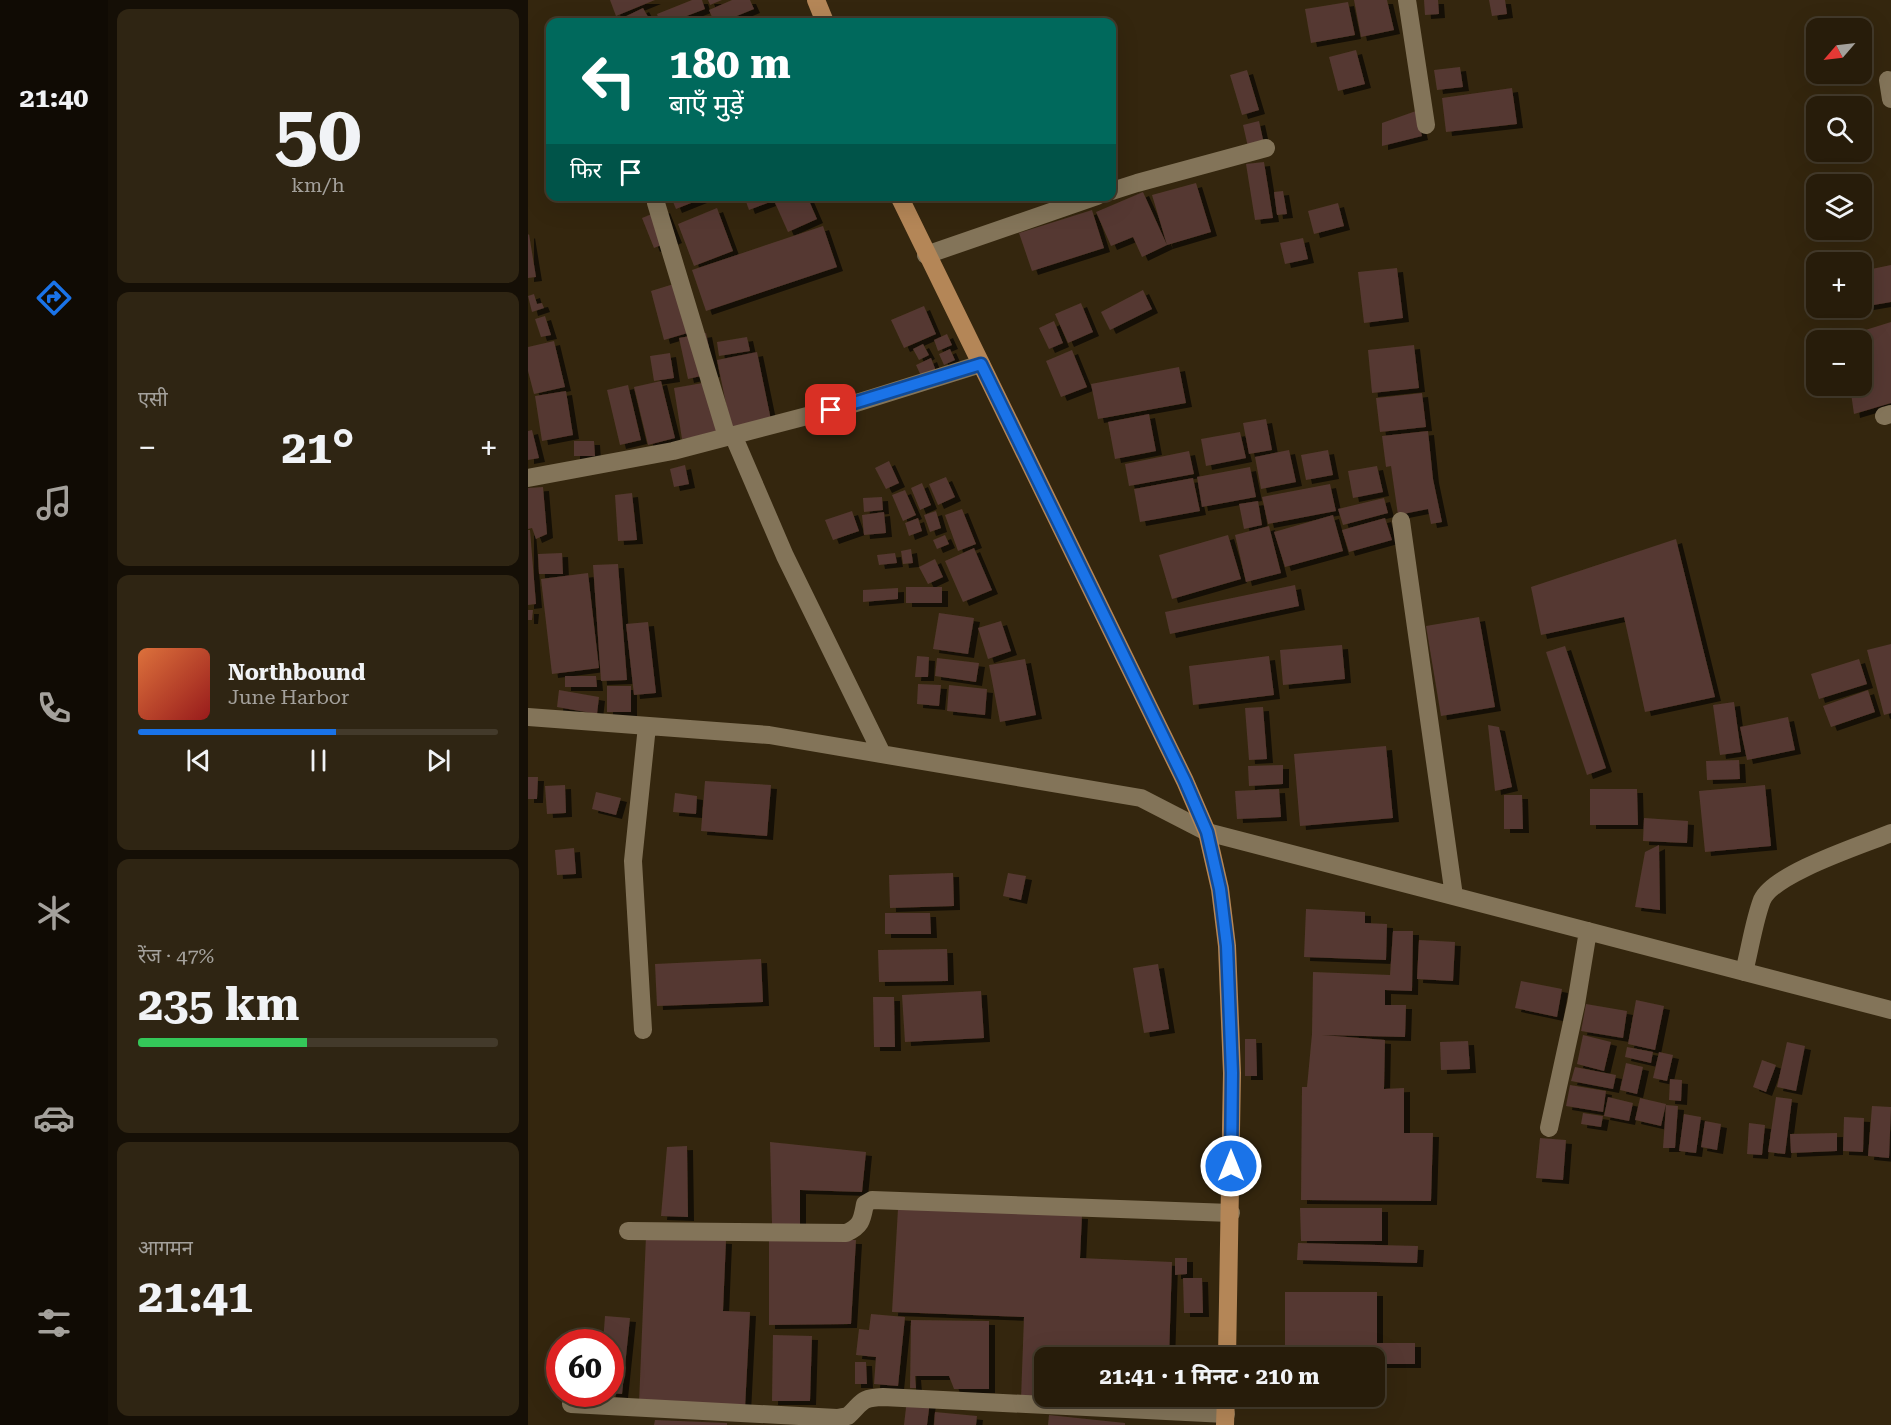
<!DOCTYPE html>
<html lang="hi">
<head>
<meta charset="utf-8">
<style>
	body { margin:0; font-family:"Roboto Serif","Noto Sans Devanagari",serif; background:#2f2513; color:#f1f3f6; height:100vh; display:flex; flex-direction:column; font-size:22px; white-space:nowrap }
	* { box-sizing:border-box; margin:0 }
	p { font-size:20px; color:#a4a19c }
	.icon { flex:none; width:33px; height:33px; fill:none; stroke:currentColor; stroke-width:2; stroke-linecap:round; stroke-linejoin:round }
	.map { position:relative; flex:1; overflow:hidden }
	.sheet { display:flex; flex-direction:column; gap:9px; padding:9px; background:#150f06; width:420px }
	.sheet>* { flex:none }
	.guide { position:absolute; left:18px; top:18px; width:570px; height:183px; border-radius:12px; box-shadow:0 6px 24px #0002,0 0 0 2px #433a2b; background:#00695c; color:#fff; overflow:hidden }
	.needle { width:39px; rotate:242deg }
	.tools { position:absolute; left:1278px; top:18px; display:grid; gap:12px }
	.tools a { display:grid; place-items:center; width:66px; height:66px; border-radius:12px; background:#271c0a; box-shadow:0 6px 24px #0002,0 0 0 2px #433a2b; font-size:30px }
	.speed { position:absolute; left:18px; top:1329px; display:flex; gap:12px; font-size:30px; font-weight:700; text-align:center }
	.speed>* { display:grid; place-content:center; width:78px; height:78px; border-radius:50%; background:#271c0a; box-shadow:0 6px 24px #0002,0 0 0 2px #433a2b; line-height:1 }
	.speed .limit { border:9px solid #d22; background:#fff; color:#111 }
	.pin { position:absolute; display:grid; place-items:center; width:51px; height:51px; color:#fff; margin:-26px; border-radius:12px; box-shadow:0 3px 9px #0006 }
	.me { position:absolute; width:66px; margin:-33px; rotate:0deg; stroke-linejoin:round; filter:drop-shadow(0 0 4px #0008) }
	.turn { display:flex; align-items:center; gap:21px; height:126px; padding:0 24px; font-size:27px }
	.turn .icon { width:78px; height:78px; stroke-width:2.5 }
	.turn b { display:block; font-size:42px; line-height:51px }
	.then { display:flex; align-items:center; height:57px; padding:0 24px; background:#0003; gap:12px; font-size:22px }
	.big { font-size:45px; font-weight:700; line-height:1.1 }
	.sheet .widget { flex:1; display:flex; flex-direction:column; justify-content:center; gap:9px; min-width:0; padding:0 21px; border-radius:12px; background:#2f2513 }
	.sheet .dial { align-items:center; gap:0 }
	.dial b { font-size:78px; line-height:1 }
	.song { display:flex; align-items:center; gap:18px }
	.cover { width:72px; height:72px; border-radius:9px; background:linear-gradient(135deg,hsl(20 70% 55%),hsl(0 70% 35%)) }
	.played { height:6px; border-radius:3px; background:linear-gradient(90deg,#1a73e8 55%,#433a2b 55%) }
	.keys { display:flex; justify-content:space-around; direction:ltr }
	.heat { display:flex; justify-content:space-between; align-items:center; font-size:33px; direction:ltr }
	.charge { height:9px; border-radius:4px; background:linear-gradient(90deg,#34c759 47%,#433a2b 0) }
	.trip { position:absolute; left:506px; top:1347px; width:351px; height:60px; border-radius:12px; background:#271c0a; box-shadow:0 6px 24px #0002,0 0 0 2px #433a2b; font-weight:700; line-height:60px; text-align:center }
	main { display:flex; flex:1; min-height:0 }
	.menu { display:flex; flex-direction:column; width:108px; justify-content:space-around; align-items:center; background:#100b04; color:#a4a19c }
	.menu .icon { width:42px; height:42px }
	.menu .current { color:#1a73e8 }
	.menu b { font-size:27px; color:#f1f3f6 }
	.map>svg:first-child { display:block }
	.building { fill:#553930; filter:url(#shadow) }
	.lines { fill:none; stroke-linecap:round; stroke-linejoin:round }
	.minor { stroke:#837459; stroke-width:18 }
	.primary { stroke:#b48657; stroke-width:18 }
	.route-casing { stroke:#114b97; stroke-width:15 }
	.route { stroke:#1a73e8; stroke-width:10 }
</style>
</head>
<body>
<main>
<nav class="menu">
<b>21:40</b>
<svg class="icon current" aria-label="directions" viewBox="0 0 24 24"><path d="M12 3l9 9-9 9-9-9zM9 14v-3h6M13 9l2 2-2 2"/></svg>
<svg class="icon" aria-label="music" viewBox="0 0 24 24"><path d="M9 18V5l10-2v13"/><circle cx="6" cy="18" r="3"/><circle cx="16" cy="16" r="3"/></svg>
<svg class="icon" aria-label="phone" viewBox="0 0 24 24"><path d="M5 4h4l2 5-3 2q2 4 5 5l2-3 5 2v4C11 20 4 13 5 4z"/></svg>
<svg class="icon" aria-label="climate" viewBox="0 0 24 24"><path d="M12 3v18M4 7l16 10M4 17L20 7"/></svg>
<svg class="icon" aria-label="car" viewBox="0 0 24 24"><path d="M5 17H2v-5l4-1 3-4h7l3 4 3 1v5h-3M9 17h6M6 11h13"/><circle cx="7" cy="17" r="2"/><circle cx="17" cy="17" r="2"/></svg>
<svg class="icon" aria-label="filters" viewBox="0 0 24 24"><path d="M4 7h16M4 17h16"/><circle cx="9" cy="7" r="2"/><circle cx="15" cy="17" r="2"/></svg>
</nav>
<section class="sheet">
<div class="widget dial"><b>50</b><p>km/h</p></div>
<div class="widget"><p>एसी</p>
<div class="heat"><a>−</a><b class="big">21°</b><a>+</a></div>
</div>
<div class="widget">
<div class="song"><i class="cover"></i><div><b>Northbound</b><p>June Harbor</p></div></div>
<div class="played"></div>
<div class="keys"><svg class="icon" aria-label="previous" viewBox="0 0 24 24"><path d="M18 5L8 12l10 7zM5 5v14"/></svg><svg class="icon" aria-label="pause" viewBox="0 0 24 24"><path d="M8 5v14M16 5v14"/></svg><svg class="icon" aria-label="next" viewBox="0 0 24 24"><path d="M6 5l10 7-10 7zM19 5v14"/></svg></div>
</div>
<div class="widget"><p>रेंज · 47%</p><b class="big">235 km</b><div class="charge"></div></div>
<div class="widget"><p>आगमन</p><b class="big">21:41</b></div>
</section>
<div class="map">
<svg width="1363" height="1425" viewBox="0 0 1363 1425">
	<defs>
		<filter id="shadow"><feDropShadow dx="6" dy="4" stdDeviation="0" flood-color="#0009"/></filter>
	</defs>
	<rect width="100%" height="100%" fill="#34260e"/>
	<path class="building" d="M 82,0 L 127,0 L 88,16 Z
		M 164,0 L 174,0 L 177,9 L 143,22 L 132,22 L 129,14 Z
		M 180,0 L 194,0 L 182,5 Z
		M 204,0 L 222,0 L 226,9 L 194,22 L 186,22 L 181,10 Z
		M 826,0 L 859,0 L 866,30 L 833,37 Z
		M 896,0 L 910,0 L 911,14 L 897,15 Z
		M 961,0 L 977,0 L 979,14 L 964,16 Z
		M 820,2 L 827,35 L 783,43 L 777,9 Z
		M 115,8 L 123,22 L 86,22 Z
		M 242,17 L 244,22 L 229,22 Z
		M 828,50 L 837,84 L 810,91 L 801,57 Z
		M 932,67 L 935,87 L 909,90 L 906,70 Z
		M 719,70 L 731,110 L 714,115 L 702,75 Z
		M 984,88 L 989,124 L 918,132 L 914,98 Z
		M 888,111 L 894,136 L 854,146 L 854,123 Z
		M 731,121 L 736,144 L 720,147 L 715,125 Z
		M 736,162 L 745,218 L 727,220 L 718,164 Z
		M 668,183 L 683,232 L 639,245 L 624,195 Z
		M 755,191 L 759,214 L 749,215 L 746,192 Z
		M 615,192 L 639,245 L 614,257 L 605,237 L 583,246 L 568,212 Z
		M 216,196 L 240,196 L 242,202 L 221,210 Z
		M 244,196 L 279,196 L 289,219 L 260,232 Z
		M 143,197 L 178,197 L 148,209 Z
		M 810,203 L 816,226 L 786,234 L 780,211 Z
		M 189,208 L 205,251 L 166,266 L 150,224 Z
		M 136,209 L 148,239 L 126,248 L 114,218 Z
		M 564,210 L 576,248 L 504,271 L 491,233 Z
		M 295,226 L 309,267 L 178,311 L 164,270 Z
		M 1,234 L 8,277 L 0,278 L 0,235 Z
		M 775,238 L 780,259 L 757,264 L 752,243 Z
		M 1363,265 L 1363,302 L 1334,307 L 1334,271 Z
		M 869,268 L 875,318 L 836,323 L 830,272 Z
		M 149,283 L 163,332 L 136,340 L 123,291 Z
		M 615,290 L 624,309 L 582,330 L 573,312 Z
		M 6,294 L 9,304 L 14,303 L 16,308 L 4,312 L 0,296 Z
		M 553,303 L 565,332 L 540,343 L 527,314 Z
		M 396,306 L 408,334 L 376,348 L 363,320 Z
		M 17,316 L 23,335 L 13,337 L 7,319 Z
		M 526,321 L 535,343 L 521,349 L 511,328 Z
		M 1363,322 L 1363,403 L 1326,414 L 1322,386 L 1334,386 L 1334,340 L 1316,340 L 1315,337 Z
		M 178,333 L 186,373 L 160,379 L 151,338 Z
		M 419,334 L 424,345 L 410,351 L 406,340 Z
		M 219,337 L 222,351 L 191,356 L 189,342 Z
		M 26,341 L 37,387 L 6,394 L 0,371 L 0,347 Z
		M 395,344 L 401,355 L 391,360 L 385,349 Z
		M 886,345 L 891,388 L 844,393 L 840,350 Z
		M 422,349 L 427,360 L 416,365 L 411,354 Z
		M 544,350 L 559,387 L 533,397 L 518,361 Z
		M 229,352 L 243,420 L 203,428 L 189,360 Z
		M 142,353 L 146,378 L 126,381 L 122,356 Z
		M 403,358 L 408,371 L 394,378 L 388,365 Z
		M 651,367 L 658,403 L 570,419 L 563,384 Z
		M 133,381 L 147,438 L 120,445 L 106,387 Z
		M 186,381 L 194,433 L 154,439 L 146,388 Z
		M 100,385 L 113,440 L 92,445 L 79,390 Z
		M 38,391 L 45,435 L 14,441 L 7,396 Z
		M 894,393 L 898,427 L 852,432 L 848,398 Z
		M 621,414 L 628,451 L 587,459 L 580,422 Z
		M 738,419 L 744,450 L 721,454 L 715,423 Z
		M 4,430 L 11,458 L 0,460 L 0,431 Z
		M 900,431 L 905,479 L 914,522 L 903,524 L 900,509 L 870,515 L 863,466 L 858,467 L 854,436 Z
		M 712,432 L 718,458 L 678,466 L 673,439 Z
		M 46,441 L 66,441 L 67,456 L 46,456 Z
		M 761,450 L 768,482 L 733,489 L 727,457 Z
		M 800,450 L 805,475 L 778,480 L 773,455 Z
		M 661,451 L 666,474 L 601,486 L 597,464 Z
		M 361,461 L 371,483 L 358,489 L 347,468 Z
		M 157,465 L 161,484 L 146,487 L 142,469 Z
		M 849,466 L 855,492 L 825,498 L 820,471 Z
		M 722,467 L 728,497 L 674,507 L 669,477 Z
		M 418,477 L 427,497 L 410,505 L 401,484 Z
		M 665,478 L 672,511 L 612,522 L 606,489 Z
		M 394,483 L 403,505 L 392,510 L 383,488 Z
		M 802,484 L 808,511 L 740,524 L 734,497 Z
		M 15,487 L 19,534 L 8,539 L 4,528 L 0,529 L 0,488 Z
		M 377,490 L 388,515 L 375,521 L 364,495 Z
		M 104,493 L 109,540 L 90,541 L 87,495 Z
		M 354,497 L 355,510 L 336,512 L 335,498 Z
		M 856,498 L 860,513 L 815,525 L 810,509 Z
		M 730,501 L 734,525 L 716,529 L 711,504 Z
		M 434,509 L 448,544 L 430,551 L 417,515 Z
		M 324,511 L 331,531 L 305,540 L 297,520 Z
		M 408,511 L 413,528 L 402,532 L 396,515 Z
		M 356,512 L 358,533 L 336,535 L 334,515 Z
		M 805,515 L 815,551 L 757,567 L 746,532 Z
		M 390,518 L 394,531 L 381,536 L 377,523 Z
		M 857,518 L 864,540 L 821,552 L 814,530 Z
		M 741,526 L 753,573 L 718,582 L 707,535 Z
		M 0,530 L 2,530 L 8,604 L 0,605 Z
		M 417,535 L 421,544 L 409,549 L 405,540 Z
		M 700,535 L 713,579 L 644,599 L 631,555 Z
		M 1148,539 L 1187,697 L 1117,712 L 1096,617 L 1013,635 L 1003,587 Z
		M 446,548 L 464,590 L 435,602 L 417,561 Z
		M 383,549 L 385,563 L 375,564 L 373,551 Z
		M 34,553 L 35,574 L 11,574 L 10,554 Z
		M 367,553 L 369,563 L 351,565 L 349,555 Z
		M 407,559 L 415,577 L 400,584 L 391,567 Z
		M 90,564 L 99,680 L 73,681 L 65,565 Z
		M 60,573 L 71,668 L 24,674 L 13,579 Z
		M 767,585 L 771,606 L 642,634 L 637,612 Z
		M 378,587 L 414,587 L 414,603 L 378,603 Z
		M 370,588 L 370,599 L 335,602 L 335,590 Z
		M 0,610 L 5,610 L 4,620 L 0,620 Z
		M 411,613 L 446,618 L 440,654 L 405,649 Z
		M 951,617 L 967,707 L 913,716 L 898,626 Z
		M 473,621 L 483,651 L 460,659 L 450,628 Z
		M 120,622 L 128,693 L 106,695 L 98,624 Z
		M 1363,644 L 1363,713 L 1356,715 L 1339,650 Z
		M 814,645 L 817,679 L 755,685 L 752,650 Z
		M 1037,646 L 1078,768 L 1059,775 L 1018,652 Z
		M 389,656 L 401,657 L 400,677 L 387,677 Z
		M 741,656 L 746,695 L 665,705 L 661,666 Z
		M 409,658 L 451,663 L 448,682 L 407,676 Z
		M 497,659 L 508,715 L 472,722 L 461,665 Z
		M 1331,659 L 1339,684 L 1291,699 L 1283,674 Z
		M 37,676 L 68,676 L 69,687 L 37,687 Z
		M 390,684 L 413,685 L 411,706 L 389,704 Z
		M 421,685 L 459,689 L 457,715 L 419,711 Z
		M 79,686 L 103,686 L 103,712 L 79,712 Z
		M 31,690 L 71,697 L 69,714 L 29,707 Z
		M 1340,690 L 1347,712 L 1303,727 L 1295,706 Z
		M 1206,702 L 1213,752 L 1192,755 L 1185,705 Z
		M 735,707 L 739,759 L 721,760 L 717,708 Z
		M 1260,717 L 1267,750 L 1219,760 L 1212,727 Z
		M 960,725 L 971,727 L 984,787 L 967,791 Z
		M 858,746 L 865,818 L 772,826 L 766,754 Z
		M 1211,760 L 1212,779 L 1179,780 L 1178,761 Z
		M 755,765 L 755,784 L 721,786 L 720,766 Z
		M 0,777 L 10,777 L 9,799 L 0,799 Z
		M 177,781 L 243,785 L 239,836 L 173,831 Z
		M 37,785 L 38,813 L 19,814 L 17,786 Z
		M 1237,785 L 1243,846 L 1177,852 L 1171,791 Z
		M 751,789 L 753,817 L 709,819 L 707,791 Z
		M 1062,789 L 1109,789 L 1110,825 L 1062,825 Z
		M 68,792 L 93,798 L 88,815 L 64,809 Z
		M 147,793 L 169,796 L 168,814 L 145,812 Z
		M 976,795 L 994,795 L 995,829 L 976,829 Z
		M 1116,818 L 1160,821 L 1159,843 L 1115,841 Z
		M 1131,845 L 1132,910 L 1107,907 L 1117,852 Z
		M 46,848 L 48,874 L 29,875 L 27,850 Z
		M 425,873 L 426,906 L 362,908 L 361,875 Z
		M 480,873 L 498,876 L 493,900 L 475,896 Z
		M 778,909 L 837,912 L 837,923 L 859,924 L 858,960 L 776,957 Z
		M 357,913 L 402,913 L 403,934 L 357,934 Z
		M 865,931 L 885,931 L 884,991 L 857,990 L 857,1005 L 878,1005 L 877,1037 L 794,1035 L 857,1040 L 856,1089 L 876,1088 L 876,1133 L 905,1133 L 903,1201 L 773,1200 L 774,1087 L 779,1087 L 784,1034 L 785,972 L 862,975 Z
		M 891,940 L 927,942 L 925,981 L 889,979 Z
		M 419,949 L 420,981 L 351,982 L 350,950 Z
		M 233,959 L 235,1002 L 129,1006 L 127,964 Z
		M 630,964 L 641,1029 L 616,1033 L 605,968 Z
		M 993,981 L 1034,989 L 1029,1017 L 987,1008 Z
		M 453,991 L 456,1038 L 377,1042 L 374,995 Z
		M 345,997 L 366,997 L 367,1047 L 346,1047 Z
		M 1108,1000 L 1136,1006 L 1127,1050 L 1100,1044 Z
		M 1058,1004 L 1099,1011 L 1095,1038 L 1053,1031 Z
		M 1055,1035 L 1083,1042 L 1076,1071 L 1049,1064 Z
		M 717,1039 L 728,1039 L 729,1076 L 717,1076 Z
		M 940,1041 L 942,1069 L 913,1070 L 912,1042 Z
		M 1259,1042 L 1277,1046 L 1268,1091 L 1249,1087 Z
		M 1099,1047 L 1125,1052 L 1123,1063 L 1097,1057 Z
		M 1131,1052 L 1145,1055 L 1139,1081 L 1125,1078 Z
		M 1234,1060 L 1248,1065 L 1238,1092 L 1225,1087 Z
		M 1098,1063 L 1115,1067 L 1109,1094 L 1092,1090 Z
		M 1047,1067 L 1088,1075 L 1085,1089 L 1043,1081 Z
		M 1142,1079 L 1154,1080 L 1153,1101 L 1141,1100 Z
		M 1042,1085 L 1078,1091 L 1075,1112 L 1038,1106 Z
		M 1080,1097 L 1105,1103 L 1101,1121 L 1076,1116 Z
		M 1248,1097 L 1264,1099 L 1257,1154 L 1240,1152 Z
		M 1112,1098 L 1138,1104 L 1133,1126 L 1107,1120 Z
		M 1138,1105 L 1150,1106 L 1147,1148 L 1135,1148 Z
		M 1344,1106 L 1363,1107 L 1361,1158 L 1340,1156 Z
		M 1055,1113 L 1075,1116 L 1073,1127 L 1053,1124 Z
		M 1156,1114 L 1173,1117 L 1168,1153 L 1151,1151 Z
		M 1316,1117 L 1336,1118 L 1335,1152 L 1315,1151 Z
		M 1177,1121 L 1193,1124 L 1189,1150 L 1173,1147 Z
		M 1221,1123 L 1237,1125 L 1234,1155 L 1219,1154 Z
		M 1309,1133 L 1309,1151 L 1263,1153 L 1262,1134 Z
		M 1012,1138 L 1038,1140 L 1035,1180 L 1008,1178 Z
		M 242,1142 L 338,1152 L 334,1192 L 272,1190 L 272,1224 L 244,1224 Z
		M 159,1146 L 160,1217 L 133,1216 L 139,1147 Z
		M 772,1208 L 854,1208 L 854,1241 L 773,1241 Z
		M 370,1209 L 554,1215 L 552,1258 L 644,1262 L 641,1358 L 516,1358 L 516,1396 L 639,1396 L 639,1404 L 493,1399 L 496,1317 L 364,1312 Z
		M 118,1236 L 198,1240 L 195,1311 L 222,1312 L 217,1408 L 111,1403 Z
		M 241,1239 L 328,1240 L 323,1324 L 241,1325 Z
		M 770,1243 L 890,1246 L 889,1263 L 769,1260 Z
		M 647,1258 L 659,1258 L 659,1274 L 647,1275 Z
		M 655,1278 L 674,1278 L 675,1313 L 656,1313 Z
		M 757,1292 L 849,1292 L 849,1343 L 887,1343 L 887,1364 L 846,1364 L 846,1358 L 757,1358 Z
		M 343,1314 L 377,1317 L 370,1386 L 346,1384 L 348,1357 L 328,1355 L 331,1329 L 341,1330 Z
		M 77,1316 L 102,1318 L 94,1394 L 82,1393 L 82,1342 L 75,1342 Z
		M 383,1320 L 461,1321 L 461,1389 L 426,1389 L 421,1376 L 387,1376 L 388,1388 L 382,1388 Z
		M 245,1335 L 284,1336 L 282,1401 L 244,1401 Z
		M 327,1362 L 338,1362 L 339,1384 L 327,1384 Z
		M 379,1399 L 402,1401 L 399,1425 L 376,1425 Z
		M 407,1412 L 449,1416 L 448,1425 L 406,1425 Z
		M 521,1415 L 597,1423 L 597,1425 L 520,1425 Z
		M 127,1420 L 199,1423 L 199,1425 L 126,1425 Z"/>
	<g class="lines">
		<path class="minor" d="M 879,0 L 898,125
			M 1360,80 L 1363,99
			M 584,191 L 609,183 L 738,148
			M 128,203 L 199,437
			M 398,255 L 569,196
			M 1356,416 L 1363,414
			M 205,435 L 257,556 L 354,754
			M 0,478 L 145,451 L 325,404 L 453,364
			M 873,521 L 926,896
			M 0,717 L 241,735 L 613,798 L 679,832 L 1363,1010
			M 1216,972 C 1222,949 1226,921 1234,900 C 1246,873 1334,845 1363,833
			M 115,1030 L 105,861 L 119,726
			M 1021,1128 L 1048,1004 L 1060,931
			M 100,1231 L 318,1233 C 334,1226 334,1219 337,1204 L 344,1200 L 703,1213
			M 43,1404 L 309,1418 L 320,1416 C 335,1402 332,1398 355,1397 L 698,1414"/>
		<path class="primary" d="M 288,0 L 297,22
			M 371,196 L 657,781 L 679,832 L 692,889 L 699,946 L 704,1073 L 699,1358
			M 697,1425 L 698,1396"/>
	</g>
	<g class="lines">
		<defs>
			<path id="route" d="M 303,410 L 453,364 L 657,781 L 679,832 L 692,889 L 699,946 L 704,1073 L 703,1166"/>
		</defs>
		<use href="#route" class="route-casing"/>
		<use href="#route" class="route"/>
	</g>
</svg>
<div class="tools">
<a><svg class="needle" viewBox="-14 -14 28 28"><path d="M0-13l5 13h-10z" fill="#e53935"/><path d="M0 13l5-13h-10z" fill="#a4a19c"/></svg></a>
<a><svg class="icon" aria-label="search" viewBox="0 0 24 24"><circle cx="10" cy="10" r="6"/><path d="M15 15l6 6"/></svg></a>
<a><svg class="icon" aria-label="layers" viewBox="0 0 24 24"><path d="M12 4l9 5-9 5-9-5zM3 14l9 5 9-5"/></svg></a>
<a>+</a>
<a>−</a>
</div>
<div class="speed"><div class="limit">60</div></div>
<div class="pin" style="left:303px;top:410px;background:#d93025"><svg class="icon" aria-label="arrive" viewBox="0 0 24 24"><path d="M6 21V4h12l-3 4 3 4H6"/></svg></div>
<svg class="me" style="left:703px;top:1166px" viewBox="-20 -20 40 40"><circle r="17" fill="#1a73e8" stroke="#fff" stroke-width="3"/><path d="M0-11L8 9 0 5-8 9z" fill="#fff"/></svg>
<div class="trip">21:41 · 1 मिनट · 210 m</div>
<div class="guide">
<div class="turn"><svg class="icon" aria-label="left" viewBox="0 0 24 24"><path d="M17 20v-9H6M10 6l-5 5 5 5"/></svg><div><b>180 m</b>बाएँ मुड़ें</div></div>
<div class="then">फिर<svg class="icon" aria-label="arrive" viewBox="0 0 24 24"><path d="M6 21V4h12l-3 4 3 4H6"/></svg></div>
</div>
</div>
</main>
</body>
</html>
